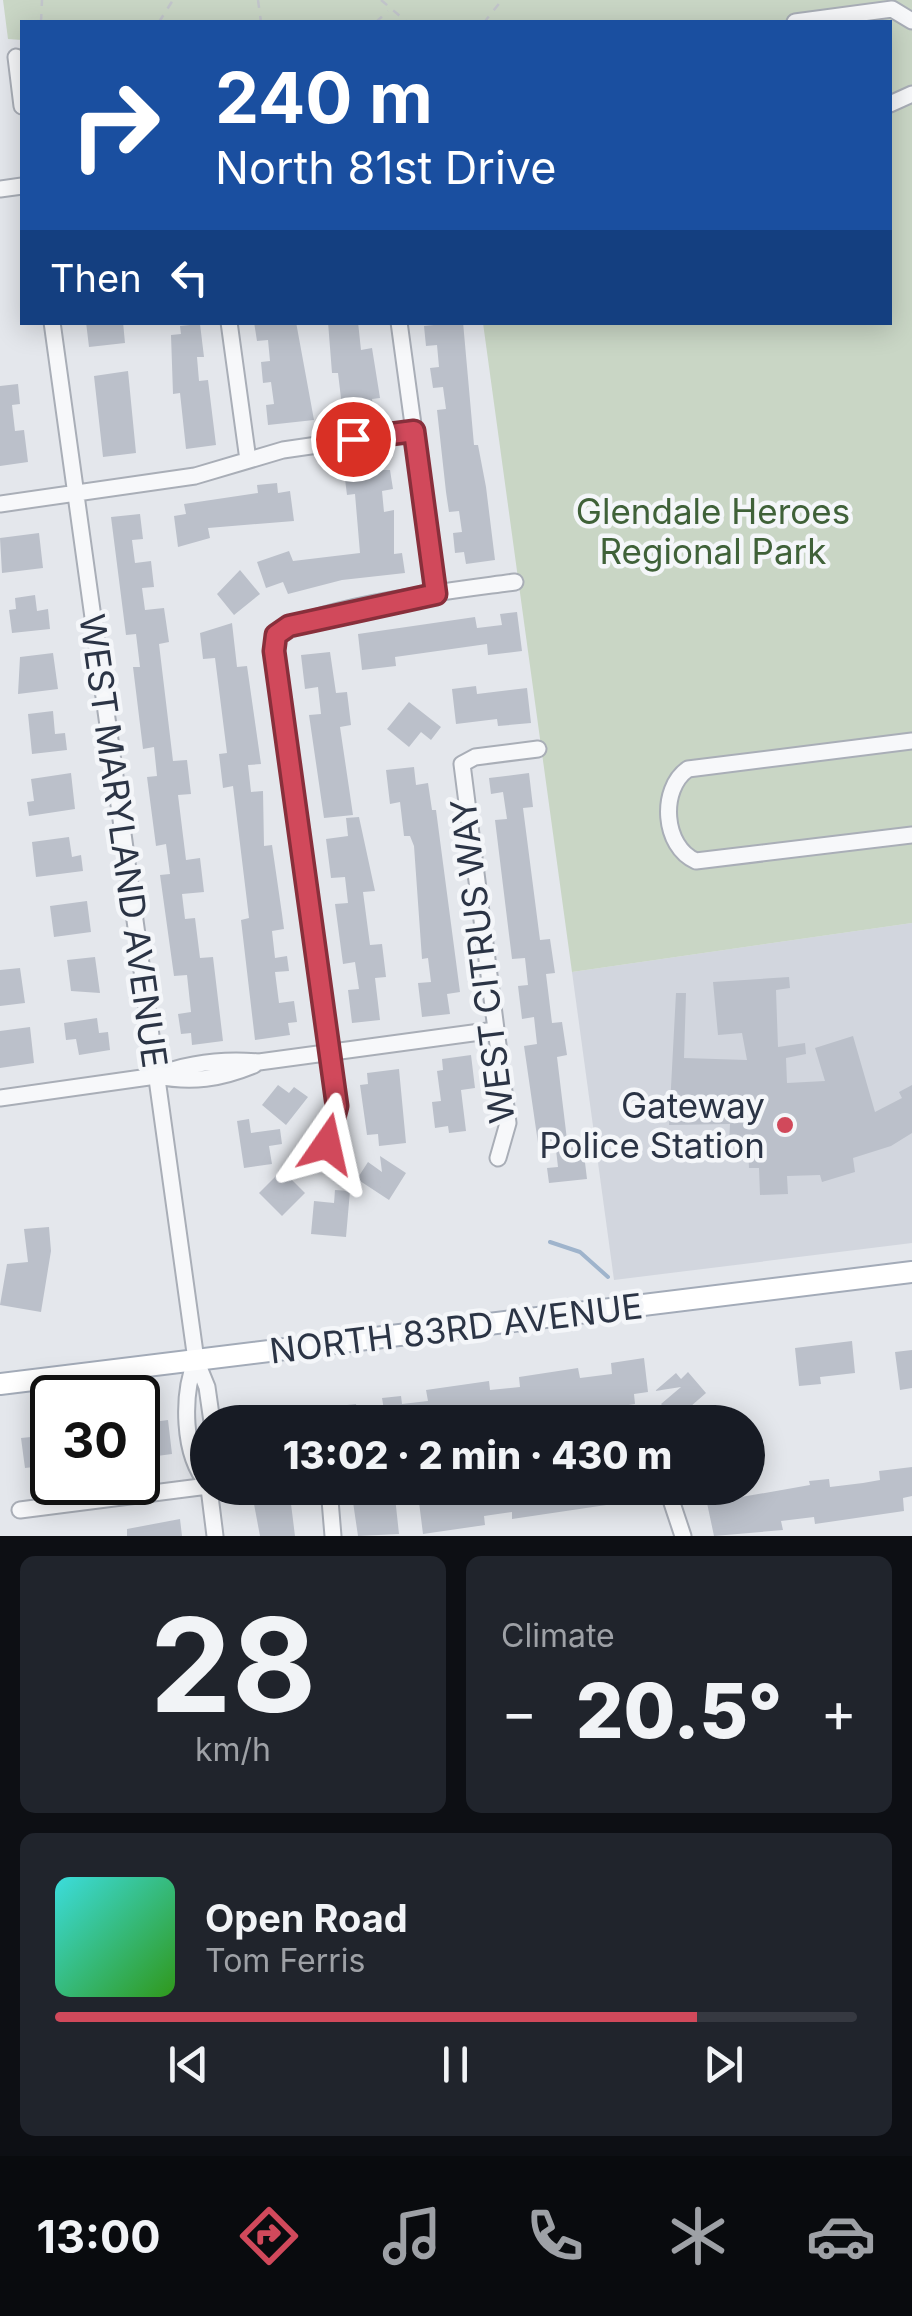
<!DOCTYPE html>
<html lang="en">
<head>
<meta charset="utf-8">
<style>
	body { margin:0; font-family:Inter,sans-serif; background:#20242c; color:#f1f3f6; height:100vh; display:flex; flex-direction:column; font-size:38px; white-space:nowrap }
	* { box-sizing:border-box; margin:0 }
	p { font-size:32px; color:#9ea1a6 }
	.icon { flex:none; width:55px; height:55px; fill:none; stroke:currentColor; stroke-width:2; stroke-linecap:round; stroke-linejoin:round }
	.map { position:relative; height:1536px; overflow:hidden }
	.sheet { display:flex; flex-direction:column; gap:20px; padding:20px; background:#0d0f14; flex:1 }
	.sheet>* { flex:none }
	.guide { position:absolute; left:20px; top:20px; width:872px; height:305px; border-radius:0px; box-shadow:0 5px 25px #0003; background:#1a4fa0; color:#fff; overflow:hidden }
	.speed { position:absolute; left:30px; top:1375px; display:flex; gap:20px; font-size:50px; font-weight:700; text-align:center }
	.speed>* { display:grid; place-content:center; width:130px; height:130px; border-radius:50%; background:#171b24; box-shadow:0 5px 25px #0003; line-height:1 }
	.speed .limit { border:5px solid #111; border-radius:15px; background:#fff; color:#111 }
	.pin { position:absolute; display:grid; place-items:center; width:85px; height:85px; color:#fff; margin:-42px; border:5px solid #fff; border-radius:50%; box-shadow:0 2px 10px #0007 }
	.me { position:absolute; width:110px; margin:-55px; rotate:11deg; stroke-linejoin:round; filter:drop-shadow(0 0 8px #0008) }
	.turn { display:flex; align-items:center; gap:35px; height:210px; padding:0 30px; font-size:45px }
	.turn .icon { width:130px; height:130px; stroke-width:2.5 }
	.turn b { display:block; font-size:70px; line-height:85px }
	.then { display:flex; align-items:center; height:95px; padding:0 30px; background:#0003; gap:20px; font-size:38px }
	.big { font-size:75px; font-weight:800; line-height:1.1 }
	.sheet .tile { flex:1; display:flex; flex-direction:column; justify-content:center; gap:15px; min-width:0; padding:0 35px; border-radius:15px; background:#20242c }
	.sheet .dial { align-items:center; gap:0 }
	.dial b { font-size:130px; line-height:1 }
	.song { display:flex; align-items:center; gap:30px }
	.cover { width:120px; height:120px; border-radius:15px; background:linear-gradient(135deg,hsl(180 70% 55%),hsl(110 70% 35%)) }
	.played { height:10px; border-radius:5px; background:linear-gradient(90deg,#d1495b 80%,#363941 80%) }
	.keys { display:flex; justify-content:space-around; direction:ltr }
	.heat { display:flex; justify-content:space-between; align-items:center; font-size:55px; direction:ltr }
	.sheet .tiles { flex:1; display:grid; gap:20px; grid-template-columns:1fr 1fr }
	.tile:last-child { grid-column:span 2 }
	.trip { position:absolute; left:190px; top:1405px; width:575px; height:100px; border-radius:50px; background:#171b24; box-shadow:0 5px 25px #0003; font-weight:800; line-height:100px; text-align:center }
	.menu { display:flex; height:160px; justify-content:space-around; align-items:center; background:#090b0e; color:#9ea1a6 }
	.menu .icon { width:70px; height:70px }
	.menu .current { color:#d1495b }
	.menu b { font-size:45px; color:#f1f3f6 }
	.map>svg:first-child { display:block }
	.built { fill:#d2d6de }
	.green { fill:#c9d6c5 }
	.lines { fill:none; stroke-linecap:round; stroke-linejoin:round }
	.stream { stroke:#9fb4cc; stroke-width:4 }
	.building { fill:#bbc0ca }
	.minor-casing { stroke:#a9aeb7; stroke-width:19 }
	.major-casing { stroke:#a3abb8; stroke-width:24 }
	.path { stroke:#c2c5cb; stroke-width:2.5; stroke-dasharray:8 8; stroke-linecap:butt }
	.minor { stroke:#f7f8fa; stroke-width:15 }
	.major { stroke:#fff; stroke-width:20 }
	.route-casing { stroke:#882f3b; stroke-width:25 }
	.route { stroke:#d1495b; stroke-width:18 }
	.poi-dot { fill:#d1495b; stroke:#f4f6f9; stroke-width:4 }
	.labels { text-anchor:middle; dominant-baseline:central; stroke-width:9; stroke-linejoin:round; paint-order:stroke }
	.park-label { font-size:35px; fill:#3f6138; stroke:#f4f6f9 }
	.street-label { font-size:35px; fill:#2b3445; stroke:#f4f6f9 }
	.poi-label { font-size:35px; fill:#2b3445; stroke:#f4f6f9; text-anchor:end }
</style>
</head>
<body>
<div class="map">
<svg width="912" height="1536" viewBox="0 0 912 1536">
	<rect width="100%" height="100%" fill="#e4e7ec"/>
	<path class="built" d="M 912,923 L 912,1243 L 614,1280 L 572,972 Z"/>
	<path class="green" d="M 3,0 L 912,0 L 912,923 L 572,972 L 483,323 L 890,322 L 890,22 L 22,22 L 22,40 L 8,39 Z"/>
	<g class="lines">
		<path class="stream" d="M 550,1242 L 580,1252 L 608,1277"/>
	</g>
	<path class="building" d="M 86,322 L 123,322 L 125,343 L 89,347 Z
		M 254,322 L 296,322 L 314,420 L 268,425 L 266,405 L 274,404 L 271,382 L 263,383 L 261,362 L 270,361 L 268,340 L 257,341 Z
		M 328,322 L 358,322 L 361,350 L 372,348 L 380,398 L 372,399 L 374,411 L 343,415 L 338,373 L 332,373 Z
		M 463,322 L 474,445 L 478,445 L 486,487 L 495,560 L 466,564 L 464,552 L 455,553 L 453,533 L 462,532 L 459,511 L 449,512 L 446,492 L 437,410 L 446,409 L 443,387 L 433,388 L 430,368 L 439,367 L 437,345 L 426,346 L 424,326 Z
		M 200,324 L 204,357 L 197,357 L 199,381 L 208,380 L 216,445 L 186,449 L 180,393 L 173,394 L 171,335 L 181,334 L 180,326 Z
		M 128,371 L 136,453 L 103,457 L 94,376 Z
		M 18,384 L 20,404 L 12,405 L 15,431 L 24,430 L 28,462 L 0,466 L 0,386 Z
		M 381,458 L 383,470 L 390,470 L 393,489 L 382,491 L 384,512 L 394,510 L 394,554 L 402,553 L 405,573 L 342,580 L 288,594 L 283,582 L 266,588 L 257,562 L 289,551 L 293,561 L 360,553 L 355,494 L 347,495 L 343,463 Z
		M 277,483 L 278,493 L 290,491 L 294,521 L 208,528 L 210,538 L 178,547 L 174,516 L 186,514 L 184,504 L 258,493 L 257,485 Z
		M 140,514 L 143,539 L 132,540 L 135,563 L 151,561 L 154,587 L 142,588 L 145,610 L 164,608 L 169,642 L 159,644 L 173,761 L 187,760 L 191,794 L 178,795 L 186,860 L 200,858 L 204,892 L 182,894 L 185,919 L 195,918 L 200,958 L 213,957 L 223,1041 L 192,1045 L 191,1033 L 181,1034 L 178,1014 L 191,1012 L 187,975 L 174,976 L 160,875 L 170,874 L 166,844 L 156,846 L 147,777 L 157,776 L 154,747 L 143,749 L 133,667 L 140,667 L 136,634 L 126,635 L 111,517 Z
		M 39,533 L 43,568 L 2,573 L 0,538 Z
		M 240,570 L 260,594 L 234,615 L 217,594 Z
		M 35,595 L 37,611 L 48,609 L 50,629 L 12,633 L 9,610 L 16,609 L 15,598 Z
		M 517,612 L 522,651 L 488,655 L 487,644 L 395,657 L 396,666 L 362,670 L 358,634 L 475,617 L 477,628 L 502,625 L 500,614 Z
		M 232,623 L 237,667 L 247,666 L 261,764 L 248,765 L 251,792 L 263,791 L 264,846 L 272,845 L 282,914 L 284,929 L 272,931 L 275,958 L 287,956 L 289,971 L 275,972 L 279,1003 L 294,1001 L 297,1022 L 288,1023 L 290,1035 L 255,1040 L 241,920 L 249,918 L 233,786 L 223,788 L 219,754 L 227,753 L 215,658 L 203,659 L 200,633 Z
		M 330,652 L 336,693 L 347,692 L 351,725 L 340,727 L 353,815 L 324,818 L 309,715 L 321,714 L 318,687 L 305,689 L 301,655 Z
		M 53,653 L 58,689 L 18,694 L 20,657 Z
		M 476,686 L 477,694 L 527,688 L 531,723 L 498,726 L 497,719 L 456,724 L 452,689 Z
		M 409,702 L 441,727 L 431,740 L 421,732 L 409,747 L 387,729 Z
		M 53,711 L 55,734 L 65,733 L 67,750 L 32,754 L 28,714 Z
		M 414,767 L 416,785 L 428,783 L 432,810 L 436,810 L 460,992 L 447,994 L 450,1014 L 422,1017 L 418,983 L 431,982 L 428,958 L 422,959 L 414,846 L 410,836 L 404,836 L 400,802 L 390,804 L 386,770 Z
		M 71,773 L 75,809 L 29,816 L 27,802 L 34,801 L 31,779 Z
		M 529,773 L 533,807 L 523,808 L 540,940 L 550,939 L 555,973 L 546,974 L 552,1023 L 562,1022 L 567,1055 L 557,1057 L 568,1148 L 583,1146 L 587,1179 L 549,1183 L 547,1168 L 558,1167 L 555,1141 L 538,1143 L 524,1046 L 537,1044 L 534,1017 L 522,1019 L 518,986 L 528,985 L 525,958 L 512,959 L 495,820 L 507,819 L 503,792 L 491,794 L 489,778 Z
		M 359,817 L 375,891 L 363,892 L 370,945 L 382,944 L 386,977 L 375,978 L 380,1020 L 352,1023 L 348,990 L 359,989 L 355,962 L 343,964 L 335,904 L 348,903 L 345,877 L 331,878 L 326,839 L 348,836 L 346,818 Z
		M 69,837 L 72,857 L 81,855 L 83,871 L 36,877 L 32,842 Z
		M 87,901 L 91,932 L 54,937 L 50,906 Z
		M 95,957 L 100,993 L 71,991 L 67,960 Z
		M 20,968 L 25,1003 L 0,1006 L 0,970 Z
		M 789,977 L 790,988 L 776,990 L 778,1047 L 805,1043 L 806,1054 L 786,1058 L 787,1083 L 825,1081 L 815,1048 L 853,1036 L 875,1112 L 902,1098 L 899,1092 L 912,1085 L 912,1133 L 891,1146 L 853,1158 L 855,1172 L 822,1182 L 820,1175 L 787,1176 L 788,1194 L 760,1195 L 759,1168 L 749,1168 L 748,1144 L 729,1143 L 730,1124 L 669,1125 L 676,993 L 686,993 L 684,1058 L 747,1060 L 742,1033 L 718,1035 L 713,982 Z
		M 97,1018 L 99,1033 L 108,1032 L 110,1050 L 79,1055 L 76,1039 L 66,1040 L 64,1023 Z
		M 30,1027 L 34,1063 L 0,1068 L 0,1031 Z
		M 471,1055 L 475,1088 L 461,1090 L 466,1131 L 449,1133 L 448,1126 L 435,1128 L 432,1102 L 441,1101 L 437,1071 L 443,1070 L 442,1059 Z
		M 399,1069 L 406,1143 L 379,1146 L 378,1134 L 367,1135 L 360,1085 L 368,1084 L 367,1073 Z
		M 278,1085 L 289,1093 L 294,1087 L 308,1097 L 286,1125 L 262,1105 Z
		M 249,1119 L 251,1133 L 280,1129 L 282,1144 L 269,1146 L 272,1164 L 244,1168 L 237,1121 Z
		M 380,1156 L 406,1173 L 389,1200 L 357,1179 L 368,1162 L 382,1172 Z
		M 282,1170 L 305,1193 L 282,1216 L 259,1193 Z
		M 335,1190 L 350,1191 L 346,1237 L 311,1234 L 314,1201 L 334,1203 Z
		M 49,1227 L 51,1251 L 41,1312 L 0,1305 L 7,1264 L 28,1262 L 24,1229 Z
		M 852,1341 L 855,1373 L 820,1377 L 821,1384 L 799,1386 L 795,1348 Z
		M 912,1350 L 912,1388 L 900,1390 L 895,1352 Z
		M 644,1358 L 648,1392 L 634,1394 L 635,1404 L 538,1419 L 536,1410 L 511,1413 L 512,1421 L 499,1422 L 340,1422 L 338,1406 L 356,1404 L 357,1414 L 384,1410 L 382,1398 L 401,1396 L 402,1404 L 428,1401 L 426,1390 L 489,1381 L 490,1390 L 520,1387 L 519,1377 L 578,1368 L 580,1378 L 612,1374 L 611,1363 Z
		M 688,1372 L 706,1393 L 675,1420 L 661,1404 L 681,1387 L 655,1391 L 676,1373 L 681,1379 Z
		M 168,1420 L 172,1454 L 157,1456 L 158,1464 L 143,1466 L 138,1424 Z
		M 51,1435 L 52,1465 L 25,1468 L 21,1438 Z
		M 912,1467 L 912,1496 L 903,1498 L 904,1511 L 815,1524 L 814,1517 L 781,1521 L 783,1530 L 714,1536 L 707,1503 L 810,1485 L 809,1481 L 829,1479 L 830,1487 L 863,1483 L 880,1480 L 879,1471 Z
		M 251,1488 L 296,1488 L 294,1504 L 291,1504 L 295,1536 L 260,1536 Z
		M 450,1488 L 639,1488 L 640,1500 L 512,1519 L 512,1512 L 484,1516 L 485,1525 L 423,1534 L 419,1502 L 432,1500 L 431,1490 Z
		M 395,1497 L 399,1534 L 358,1536 L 353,1502 Z
		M 180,1519 L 182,1536 L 127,1536 L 127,1529 Z"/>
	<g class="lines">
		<defs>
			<path id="minor" d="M 795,22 L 892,9 L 912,21
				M 16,57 L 22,106
				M 890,104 L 912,94
				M 0,189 L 22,186
				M 52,322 L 196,1360 L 207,1387 L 212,1422
				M 229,322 L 248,460
				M 399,322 L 436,593
				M 0,504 L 195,476 L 283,450 L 414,431
				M 912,741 L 688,769 C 659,789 663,847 696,861 L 912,835
				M 156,1076 C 192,1083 220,1079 254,1065
				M 0,1098 L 156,1076 C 190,1062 223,1059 259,1062 L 495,1030
				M 327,1144 L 337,1107 L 274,651 L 276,635 C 320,605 458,590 515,582
				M 498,1158 L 508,1123 L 462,764 L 475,757 L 538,749
				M 196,1360 C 182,1394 182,1455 208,1484
				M 209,1488 L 215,1536
				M 329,1488 L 333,1536
				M 667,1488 L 683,1536
				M 20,1510 L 208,1486"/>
			<path id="major" d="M 0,1384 L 912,1272"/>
		</defs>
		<use href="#minor" class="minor-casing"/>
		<use href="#major" class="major-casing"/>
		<path class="path" d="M 258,0 L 261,22
			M 381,0 L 407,22
			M 41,22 L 42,0
			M 159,22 L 173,0
			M 376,22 L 388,11
			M 489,22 L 486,20 L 502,0"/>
		<use href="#minor" class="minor"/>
		<use href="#major" class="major"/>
	</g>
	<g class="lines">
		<defs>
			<path id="route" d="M 327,1144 L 337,1106 L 274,651 L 276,635 L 289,626 L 436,594 L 414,431 L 353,439"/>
		</defs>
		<use href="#route" class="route-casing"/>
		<use href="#route" class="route"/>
	</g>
	<circle class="poi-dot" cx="785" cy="1125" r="10"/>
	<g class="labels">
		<g class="park-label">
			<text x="713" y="511">Glendale Heroes<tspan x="713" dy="40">Regional Park</tspan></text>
		</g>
		<g class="street-label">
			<text transform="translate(124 841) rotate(82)">WEST MARYLAND AVENUE</text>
			<text transform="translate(482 961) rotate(-97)">WEST CITRUS WAY</text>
			<text transform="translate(456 1328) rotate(-7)">NORTH 83RD AVENUE</text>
		</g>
		<g class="poi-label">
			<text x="765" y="1105">Gateway<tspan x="765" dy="40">Police Station</tspan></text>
		</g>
	</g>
</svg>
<div class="speed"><div class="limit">30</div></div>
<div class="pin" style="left:353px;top:439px;background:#d93025"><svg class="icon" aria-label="arrive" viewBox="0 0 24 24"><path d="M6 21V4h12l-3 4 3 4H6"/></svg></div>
<svg class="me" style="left:327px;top:1144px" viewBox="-20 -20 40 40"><path d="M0-17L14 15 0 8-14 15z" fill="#d1495b" stroke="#fff" stroke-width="4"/></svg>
<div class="trip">13:02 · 2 min · 430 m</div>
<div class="guide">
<div class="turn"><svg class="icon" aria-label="right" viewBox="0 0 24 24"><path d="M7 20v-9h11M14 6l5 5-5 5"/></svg><div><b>240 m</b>North 81st Drive</div></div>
<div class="then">Then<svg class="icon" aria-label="left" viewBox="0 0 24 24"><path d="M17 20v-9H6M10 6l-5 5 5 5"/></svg></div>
</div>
</div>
<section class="sheet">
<div class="tiles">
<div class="tile dial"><b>28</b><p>km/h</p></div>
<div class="tile"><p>Climate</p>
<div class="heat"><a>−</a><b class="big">20.5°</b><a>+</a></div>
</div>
<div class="tile">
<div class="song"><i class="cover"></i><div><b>Open Road</b><p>Tom Ferris</p></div></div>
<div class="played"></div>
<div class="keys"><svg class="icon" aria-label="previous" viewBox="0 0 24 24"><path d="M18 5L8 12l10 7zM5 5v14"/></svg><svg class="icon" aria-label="pause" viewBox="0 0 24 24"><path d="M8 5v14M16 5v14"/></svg><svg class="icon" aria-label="next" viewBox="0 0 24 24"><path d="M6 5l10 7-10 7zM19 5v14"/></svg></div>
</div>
</div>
</section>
<nav class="menu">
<b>13:00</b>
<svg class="icon current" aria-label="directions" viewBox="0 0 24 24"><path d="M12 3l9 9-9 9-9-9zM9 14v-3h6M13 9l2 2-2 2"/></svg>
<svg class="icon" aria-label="music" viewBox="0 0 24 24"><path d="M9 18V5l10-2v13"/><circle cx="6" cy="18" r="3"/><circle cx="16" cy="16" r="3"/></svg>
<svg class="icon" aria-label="phone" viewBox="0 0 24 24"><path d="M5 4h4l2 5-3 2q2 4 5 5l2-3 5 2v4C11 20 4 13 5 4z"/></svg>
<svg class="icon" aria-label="climate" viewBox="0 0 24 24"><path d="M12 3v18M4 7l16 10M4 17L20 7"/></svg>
<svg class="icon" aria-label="car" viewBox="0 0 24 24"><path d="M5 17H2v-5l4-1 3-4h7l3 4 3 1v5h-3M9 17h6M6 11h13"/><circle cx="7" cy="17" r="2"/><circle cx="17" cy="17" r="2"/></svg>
</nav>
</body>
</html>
